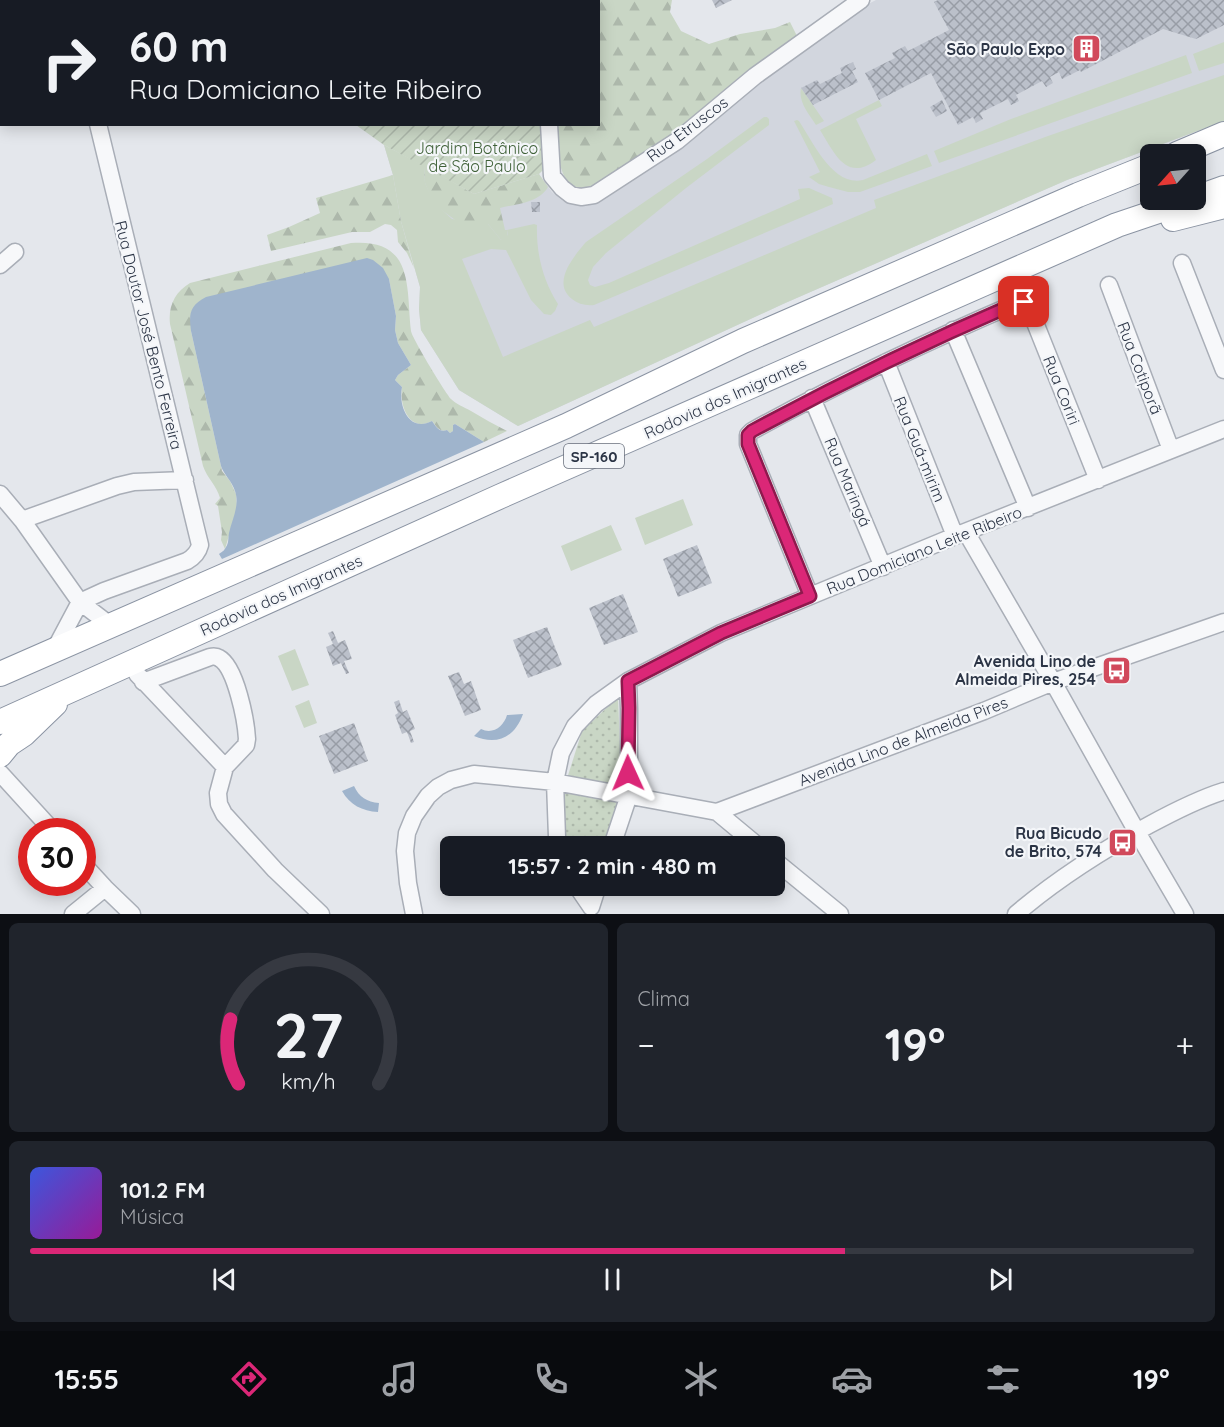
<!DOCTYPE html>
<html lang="pt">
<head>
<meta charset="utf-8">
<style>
	body { margin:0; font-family:Quicksand,sans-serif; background:#20242c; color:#f1f3f6; height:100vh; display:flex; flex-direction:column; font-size:22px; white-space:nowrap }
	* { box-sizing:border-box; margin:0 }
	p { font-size:20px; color:#9ea1a6 }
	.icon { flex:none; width:33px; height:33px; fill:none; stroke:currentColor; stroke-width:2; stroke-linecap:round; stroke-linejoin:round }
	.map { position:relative; height:914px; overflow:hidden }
	.sheet { display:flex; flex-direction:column; gap:9px; padding:9px; background:#0d0f14; flex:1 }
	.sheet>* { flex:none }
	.hud { position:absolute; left:0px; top:0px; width:600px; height:126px; box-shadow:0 3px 15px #0003; background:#171b24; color:#f1f3f6; overflow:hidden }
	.needle { width:39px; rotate:243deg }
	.buttons { position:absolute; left:1140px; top:144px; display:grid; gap:12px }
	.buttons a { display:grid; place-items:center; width:66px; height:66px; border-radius:9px; background:#171b24; box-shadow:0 3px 15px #0003; font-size:30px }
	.speed { position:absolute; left:18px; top:818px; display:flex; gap:12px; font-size:30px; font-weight:700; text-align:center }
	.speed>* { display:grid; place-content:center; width:78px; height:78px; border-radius:50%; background:#171b24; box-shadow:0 3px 15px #0003; line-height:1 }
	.speed .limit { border:9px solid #d22; background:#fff; color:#111 }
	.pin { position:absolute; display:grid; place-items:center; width:51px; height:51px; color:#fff; margin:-26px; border-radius:12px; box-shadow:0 3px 9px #0006 }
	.me { position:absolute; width:66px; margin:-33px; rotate:359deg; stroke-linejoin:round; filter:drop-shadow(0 0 4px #0008) }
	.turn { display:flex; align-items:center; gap:21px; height:126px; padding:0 30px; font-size:27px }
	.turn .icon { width:78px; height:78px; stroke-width:2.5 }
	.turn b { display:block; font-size:42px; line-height:51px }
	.big { font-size:45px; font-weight:700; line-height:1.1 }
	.sheet .card { flex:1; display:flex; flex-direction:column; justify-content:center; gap:9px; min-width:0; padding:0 21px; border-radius:9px; background:#20242c }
	.sheet .dial { align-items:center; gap:0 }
	.dial svg { height:156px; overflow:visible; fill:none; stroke:#363941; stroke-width:7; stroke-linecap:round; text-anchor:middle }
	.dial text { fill:#f1f3f6; stroke:none }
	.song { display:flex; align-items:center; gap:18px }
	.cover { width:72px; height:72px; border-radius:9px; background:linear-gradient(135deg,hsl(230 70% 55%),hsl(300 70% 35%)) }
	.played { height:6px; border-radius:3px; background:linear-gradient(90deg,#db2777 70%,#363941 70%) }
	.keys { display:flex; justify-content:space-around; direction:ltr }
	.heat { display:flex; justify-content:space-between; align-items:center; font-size:33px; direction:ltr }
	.sheet .tiles { flex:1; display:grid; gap:9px; grid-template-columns:1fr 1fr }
	.card:last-child { grid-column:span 2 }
	.trip { position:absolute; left:440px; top:836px; width:345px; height:60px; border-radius:9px; background:#171b24; box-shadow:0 3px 15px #0003; font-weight:700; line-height:60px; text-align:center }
	.dock { display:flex; height:96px; justify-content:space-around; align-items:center; background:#090b0e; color:#9ea1a6 }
	.dock .icon { width:42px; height:42px }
	.dock .on { color:#db2777 }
	.dock b { font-size:27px; color:#f1f3f6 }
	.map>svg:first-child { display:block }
	.built { fill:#d2d6de }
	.industrial { fill:url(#industrial-furrows) }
	.grass { fill:#c9d6c5 }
	.forest { fill:url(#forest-firs) }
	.park { fill:url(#park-dots) }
	.garden { fill:url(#garden-furrows) }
	.water { fill:#9fb4cc }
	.building { fill:url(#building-cross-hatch) }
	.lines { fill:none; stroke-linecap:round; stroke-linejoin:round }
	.minor-casing { stroke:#a9aeb7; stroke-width:19 }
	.major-casing { stroke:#a3abb8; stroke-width:23 }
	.highway-casing { stroke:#8b94a3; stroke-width:26 }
	.minor { stroke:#f7f8fa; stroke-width:16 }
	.major { stroke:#fff; stroke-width:21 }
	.highway { stroke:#fff; stroke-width:24 }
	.route-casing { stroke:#8e194d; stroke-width:15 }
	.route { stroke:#db2777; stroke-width:10 }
	.labels { text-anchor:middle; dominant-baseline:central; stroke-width:4.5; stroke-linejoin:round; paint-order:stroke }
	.shield { fill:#f4f6f9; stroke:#676e7b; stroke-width:1.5 }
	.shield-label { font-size:15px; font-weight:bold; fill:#2b3445 }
	.poi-label { font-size:16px; font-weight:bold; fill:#2b3445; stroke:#f4f6f9; text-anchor:end }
	.street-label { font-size:16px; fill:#2b3445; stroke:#f4f6f9 }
	.park-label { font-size:16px; fill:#3f6138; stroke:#f4f6f9 }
</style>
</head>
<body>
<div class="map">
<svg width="1224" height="914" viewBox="0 0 1224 914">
	<defs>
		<pattern id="industrial-furrows" width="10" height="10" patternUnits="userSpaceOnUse" patternTransform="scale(1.5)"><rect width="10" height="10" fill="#d2d6de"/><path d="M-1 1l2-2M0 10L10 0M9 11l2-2" fill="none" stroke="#b4b8c0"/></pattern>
		<pattern id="forest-firs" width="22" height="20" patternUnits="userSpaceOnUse" patternTransform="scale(1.5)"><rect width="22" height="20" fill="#c9d6c5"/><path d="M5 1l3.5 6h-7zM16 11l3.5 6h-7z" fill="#adb8ab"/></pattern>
		<pattern id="park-dots" width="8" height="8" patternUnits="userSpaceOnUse" patternTransform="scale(1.5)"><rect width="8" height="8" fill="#c9d6c5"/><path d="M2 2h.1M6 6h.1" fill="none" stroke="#adb8ab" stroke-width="1.8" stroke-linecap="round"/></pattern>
		<pattern id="garden-furrows" width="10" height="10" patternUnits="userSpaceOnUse" patternTransform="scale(1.5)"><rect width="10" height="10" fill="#c9d6c5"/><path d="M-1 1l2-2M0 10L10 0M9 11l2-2" fill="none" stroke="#adb8ab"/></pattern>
		<pattern id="building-cross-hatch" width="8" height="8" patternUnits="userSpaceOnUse" patternTransform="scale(1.5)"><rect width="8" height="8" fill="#bbc0ca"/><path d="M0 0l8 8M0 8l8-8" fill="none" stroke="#989da6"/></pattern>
	</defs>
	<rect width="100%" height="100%" fill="#e4e7ec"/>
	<path class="built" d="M 876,0 L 1224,0 L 1224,121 L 1067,180 L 783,304 L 518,426 L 459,390 L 421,330 L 419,309 L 420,287 L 401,221 L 393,175 L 384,145 L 474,194 L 539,174 L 552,192 L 563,201 L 585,204 L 600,202 L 702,131 L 793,57 L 866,5 Z"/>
	<path class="industrial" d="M 0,0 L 196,0 L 197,1 L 2,2 L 2,87 L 0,88 Z"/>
	<path class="grass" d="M 1224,42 L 1224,63 L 1199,71 L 1193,54 Z
		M 1186,55 L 1192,73 L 939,163 L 934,151 L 1011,119 Z
		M 1224,75 L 1224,121 L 1067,180 L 783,304 L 518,426 L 459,390 L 421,330 L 419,309 L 420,287 L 401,221 L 393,175 L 384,145 L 424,166 L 425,183 L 437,209 L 441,209 L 452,219 L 488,224 L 501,240 L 508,235 L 507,230 L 534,224 L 537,225 C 536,253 543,281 558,304 L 555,311 L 551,315 L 544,314 L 531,300 L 506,250 L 491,249 L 462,259 L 503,357 L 590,320 L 594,327 L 876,208 L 874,200 L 1048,136 Z
		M 801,88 L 824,121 L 816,125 C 809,114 798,102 801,88 Z
		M 879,100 L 882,106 L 856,119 L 876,160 C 846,183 834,152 820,130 Z
		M 764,117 L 767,117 L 769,119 L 769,125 L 686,188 L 606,253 L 593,267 L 588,280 L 590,285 L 595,287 L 609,283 L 800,199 L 798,189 L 809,188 L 832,198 L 833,204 L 594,305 C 586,306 578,304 572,299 C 551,283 574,256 586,242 L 707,159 Z
		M 797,120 L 799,121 C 813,142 833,187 863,180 L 927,154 L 932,166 L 860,192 L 848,192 L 829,187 L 819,184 L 809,177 L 820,172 L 794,121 Z
		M 683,499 L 693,525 L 645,545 L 635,518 Z
		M 611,525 L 622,550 L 571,571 L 561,546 Z
		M 295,649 L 309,685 L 292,691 L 278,656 Z
		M 309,700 L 317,723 L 304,728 L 295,706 Z"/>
	<path class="forest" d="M 196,0 L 331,0 L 327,2 L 197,2 Z
		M 517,0 L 672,0 L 670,12 L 681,31 L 709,44 L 740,34 L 775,28 L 790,22 L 797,36 L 669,137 L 593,188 C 554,194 559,150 558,125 L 598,124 L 598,2 L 519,2 Z
		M 424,166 L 474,194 L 539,174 L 548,187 C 539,203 516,204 500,208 L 505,230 L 507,230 L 508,238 L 501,240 L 488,224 L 465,224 L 458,222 L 440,209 L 436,210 L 425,183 Z
		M 393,175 L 401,221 L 414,268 L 407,253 L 398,242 L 397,230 L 391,225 L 385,224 L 370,232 L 352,232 L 271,251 L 267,235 L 289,227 L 320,213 L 316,198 Z
		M 351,243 C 415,238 406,288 411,331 C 412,338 445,392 451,399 C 456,404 464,407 471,411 C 483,418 495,425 507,431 L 484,442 L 455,424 L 453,425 L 453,431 L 450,433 L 447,430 C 440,433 436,426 432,421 C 410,433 399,406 402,387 L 395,380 L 398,375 L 411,365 L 398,343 L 395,330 L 396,316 L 389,279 L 191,331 L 221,466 L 222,471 L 230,481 L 236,494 L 237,508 L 225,549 L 221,540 L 222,532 L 218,506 L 215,504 L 220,498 C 217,486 207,478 203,466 L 170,324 C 168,306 175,292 190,283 Z"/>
	<path class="park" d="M 618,697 L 622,794 L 602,846 L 562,846 L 565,785 L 582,731 Z"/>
	<path class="garden" d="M 338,0 L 495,0 L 496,1 L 340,2 Z
		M 356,125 L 544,125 L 545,168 L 539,174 L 474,194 L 384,145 Z"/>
	<path class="water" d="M 367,258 L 373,260 L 383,268 L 389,279 L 396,316 L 395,330 L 398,343 L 411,365 L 398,375 L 395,380 L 402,387 C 398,406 409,433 432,421 C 436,427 440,433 447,430 L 450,433 L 453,431 L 453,425 L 455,424 L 484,442 L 222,559 L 219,554 C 223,551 224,551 226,547 C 229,543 228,538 229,533 C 232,519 240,506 235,491 C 232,481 224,475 221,466 L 191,331 C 189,314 189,306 206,297 Z
		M 523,714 C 515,737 497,746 474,736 L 481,729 C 493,735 504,726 507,715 Z
		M 354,786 C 359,797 367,802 379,803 L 378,812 C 362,811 350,805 342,791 Z"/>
	<path class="building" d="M 712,0 L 732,0 L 716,8 Z
		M 938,0 L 1224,0 L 1224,25 L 1196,39 L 1163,29 L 1081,72 L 1080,70 L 1062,79 L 1059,72 L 1050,77 L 1053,83 L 1046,87 L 1042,81 L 1016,95 L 1019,101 L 1011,105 L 1008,99 L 980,113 L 983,119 L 976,123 L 973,117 L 958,125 L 931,73 L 879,100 L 865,73 L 895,58 L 892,53 L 905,46 L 908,51 L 949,30 L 934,2 Z
		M 853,62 L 856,69 L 852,71 L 858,82 L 813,105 L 801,88 L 817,80 L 820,84 L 842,73 L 840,68 Z
		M 942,100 L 947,111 L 936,117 L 930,107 Z
		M 531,202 L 540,202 L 540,212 L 532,212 Z
		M 697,545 L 712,583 L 678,597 L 663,559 Z
		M 623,594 L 638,632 L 604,645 L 589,608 Z
		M 547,627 L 562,665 L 528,678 L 513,640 Z
		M 333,631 L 338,643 L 345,640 L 352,659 L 344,661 L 349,673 L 346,674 L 341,663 L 333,666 L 326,647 L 333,644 L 328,633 Z
		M 459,672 L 464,684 L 471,681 L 481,710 L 465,716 L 448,676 Z
		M 399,700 L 403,712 L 407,710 L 415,729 L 410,731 L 414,742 L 411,743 L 407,732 L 402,734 L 395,715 L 398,713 L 394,702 Z
		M 354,723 L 368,761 L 334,774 L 319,736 Z"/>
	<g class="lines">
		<defs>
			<path id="minor" d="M 502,0 L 503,2
				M 549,124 L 552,176 L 562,188 L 571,195 L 581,197 L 594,195 L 677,141 L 755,76 L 861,0
				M 1182,263 L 1224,370
				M 0,265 L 15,252
				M 1109,285 L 1171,450
				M 953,330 L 1028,508
				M 886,362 L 955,536
				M 812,398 L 883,567
				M 0,494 L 22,520 L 80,602 L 110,625
				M 22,520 L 117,486 L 134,482 L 185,480
				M 966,532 L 1053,682 L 1137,832 L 1185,914
				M 810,596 L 748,444 L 748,435 L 752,431 C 839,383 928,341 1019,302 L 1024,302 L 1028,305 L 1098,480
				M 55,649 L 80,602 L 104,591 L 187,561 C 194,557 198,553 200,545 L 98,124
				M 137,674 L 225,767
				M 628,681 L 721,633 L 955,536 L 1224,429
				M 143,682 L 210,657 C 214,656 216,656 219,658 C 236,667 246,721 247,739 L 246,745 L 225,767 L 218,793 L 219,804 L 224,814 L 275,870 L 321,914
				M 0,773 L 53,831
				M 717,812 L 984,711 L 1053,682 L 1224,622
				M 559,846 L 557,837 L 555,782 L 561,753 L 575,726 L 596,704 L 628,681 L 629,709 L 629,795 L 612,846
				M 774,860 L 840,914
				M 82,863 L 105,888 L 132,914
				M 576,885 L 591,907 L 598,885
				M 73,914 L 105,888
				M 414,914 L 408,883 L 405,851 L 407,833 L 414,816 L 428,796 L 438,787 L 451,780 L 474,774 L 555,782 L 717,812 L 758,846
				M 1016,914 C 1057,879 1101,851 1149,825 C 1173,812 1198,799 1224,791"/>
			<path id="major" d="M 333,2 L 337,0
				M 0,100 L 2,99"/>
			<path id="highway" d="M 1177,154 L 1224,134
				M 1196,198 L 1224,188
				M 1173,219 L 1224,206
				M 0,674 L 566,426 L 743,341 L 1078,195 L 1150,166
				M 0,722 L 501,496 L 1117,225 L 1191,200
				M 0,755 L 9,744 L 24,734 L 55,704"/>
		</defs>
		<use href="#minor" class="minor-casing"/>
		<use href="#major" class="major-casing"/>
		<use href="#highway" class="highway-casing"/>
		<use href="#minor" class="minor"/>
		<use href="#major" class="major"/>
		<use href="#highway" class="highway"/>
	</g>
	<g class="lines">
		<defs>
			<path id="route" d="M 628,773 L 629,708 L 628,681 L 721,633 L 810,596 L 748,444 L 748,435 L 752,431 C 839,384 928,341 1019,302 L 1024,302"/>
		</defs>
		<use href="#route" class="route-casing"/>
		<use href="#route" class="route"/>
	</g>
	<defs>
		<symbol id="building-square" viewBox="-11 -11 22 22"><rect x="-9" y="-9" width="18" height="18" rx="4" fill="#d1495b" stroke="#f4f6f9"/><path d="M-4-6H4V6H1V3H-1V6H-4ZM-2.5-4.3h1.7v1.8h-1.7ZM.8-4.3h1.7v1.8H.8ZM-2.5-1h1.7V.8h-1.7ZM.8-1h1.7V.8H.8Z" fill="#fff"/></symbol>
		<symbol id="bus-square" viewBox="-11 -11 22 22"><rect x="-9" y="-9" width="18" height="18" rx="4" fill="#d1495b" stroke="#f4f6f9"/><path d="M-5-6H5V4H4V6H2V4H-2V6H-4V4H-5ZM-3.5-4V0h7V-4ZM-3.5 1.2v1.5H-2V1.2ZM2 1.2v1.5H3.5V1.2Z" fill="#fff"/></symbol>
	</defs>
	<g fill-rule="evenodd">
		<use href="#building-square" x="1070" y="32" width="33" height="33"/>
		<use href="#bus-square" x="1100" y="654" width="33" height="33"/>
		<use href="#bus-square" x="1106" y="826" width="33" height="33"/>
	</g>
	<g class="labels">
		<rect class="shield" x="564" y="444" width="60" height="24" rx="4.5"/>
		<g class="shield-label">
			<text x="594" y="456">SP-160</text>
		</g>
		<g class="poi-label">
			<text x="1065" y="49">São Paulo Expo</text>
			<text x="1096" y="661">Avenida Lino de<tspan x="1096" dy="18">Almeida Pires, 254</tspan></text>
			<text x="1102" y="833">Rua Bicudo<tspan x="1102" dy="18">de Brito, 574</tspan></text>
		</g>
		<g class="street-label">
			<text transform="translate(687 129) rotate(-37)">Rua Etruscos</text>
			<text transform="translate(149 335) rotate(76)">Rua Doutor José Bento Ferreira</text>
			<text transform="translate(1140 368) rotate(69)">Rua Cotiporã</text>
			<text transform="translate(1062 390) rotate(68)">Rua Coriri</text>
			<text transform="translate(725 398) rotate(-24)">Rodovia dos Imigrantes</text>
			<text transform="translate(920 449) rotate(68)">Rua Guá-mirim</text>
			<text transform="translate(848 482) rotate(67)">Rua Maringá</text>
			<text transform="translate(924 550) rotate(-22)">Rua Domiciano Leite Ribeiro</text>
			<text transform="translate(281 595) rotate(-24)">Rodovia dos Imigrantes</text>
			<text transform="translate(903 741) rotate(-21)">Avenida Lino de Almeida Pires</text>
		</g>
		<g class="park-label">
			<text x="477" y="148">Jardim Botânico<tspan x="477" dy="18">de São Paulo</tspan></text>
		</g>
	</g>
</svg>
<div class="buttons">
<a><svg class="needle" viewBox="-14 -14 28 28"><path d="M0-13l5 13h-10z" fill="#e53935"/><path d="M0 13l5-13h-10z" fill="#9ea1a6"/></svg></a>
</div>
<div class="speed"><div class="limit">30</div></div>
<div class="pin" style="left:1024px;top:302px;background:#d93025"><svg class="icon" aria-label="arrive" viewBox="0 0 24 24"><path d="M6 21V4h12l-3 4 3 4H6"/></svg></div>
<svg class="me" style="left:628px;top:773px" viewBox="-20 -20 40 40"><path d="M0-17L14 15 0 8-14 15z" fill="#db2777" stroke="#fff" stroke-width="4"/></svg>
<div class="trip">15:57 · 2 min · 480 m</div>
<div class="hud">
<div class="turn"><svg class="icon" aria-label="right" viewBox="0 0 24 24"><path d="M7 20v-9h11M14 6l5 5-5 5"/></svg><div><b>60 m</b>Rua Domiciano Leite Ribeiro</div></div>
</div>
</div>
<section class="sheet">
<div class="tiles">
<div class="card dial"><svg viewBox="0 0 100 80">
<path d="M14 69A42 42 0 1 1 86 69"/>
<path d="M14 69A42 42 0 0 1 10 36" stroke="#db2777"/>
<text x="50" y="56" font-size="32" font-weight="700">27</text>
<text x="50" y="72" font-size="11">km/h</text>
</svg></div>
<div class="card"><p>Clima</p>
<div class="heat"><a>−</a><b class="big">19°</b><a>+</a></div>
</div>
<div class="card">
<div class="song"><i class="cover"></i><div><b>101.2 FM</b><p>Música</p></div></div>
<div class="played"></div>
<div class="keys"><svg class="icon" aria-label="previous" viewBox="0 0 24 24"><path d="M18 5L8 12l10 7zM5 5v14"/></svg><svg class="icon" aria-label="pause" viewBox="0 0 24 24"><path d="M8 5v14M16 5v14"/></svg><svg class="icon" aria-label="next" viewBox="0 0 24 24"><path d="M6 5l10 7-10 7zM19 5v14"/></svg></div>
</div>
</div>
</section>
<nav class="dock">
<b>15:55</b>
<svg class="icon on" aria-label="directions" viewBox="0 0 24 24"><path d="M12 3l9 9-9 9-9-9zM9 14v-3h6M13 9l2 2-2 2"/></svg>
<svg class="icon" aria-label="music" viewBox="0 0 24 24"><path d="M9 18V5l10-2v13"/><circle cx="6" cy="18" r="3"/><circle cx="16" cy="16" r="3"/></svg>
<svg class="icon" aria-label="phone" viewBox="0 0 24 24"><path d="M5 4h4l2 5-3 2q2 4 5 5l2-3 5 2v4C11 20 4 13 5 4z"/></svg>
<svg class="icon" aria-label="climate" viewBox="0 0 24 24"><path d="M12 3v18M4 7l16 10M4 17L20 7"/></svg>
<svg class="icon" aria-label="car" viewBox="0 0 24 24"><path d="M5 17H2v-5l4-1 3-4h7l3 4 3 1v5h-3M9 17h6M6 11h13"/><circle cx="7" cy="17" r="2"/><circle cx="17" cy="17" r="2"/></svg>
<svg class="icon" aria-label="filters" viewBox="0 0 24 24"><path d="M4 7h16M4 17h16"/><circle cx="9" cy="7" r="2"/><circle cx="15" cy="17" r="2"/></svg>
<b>19°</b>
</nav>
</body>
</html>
